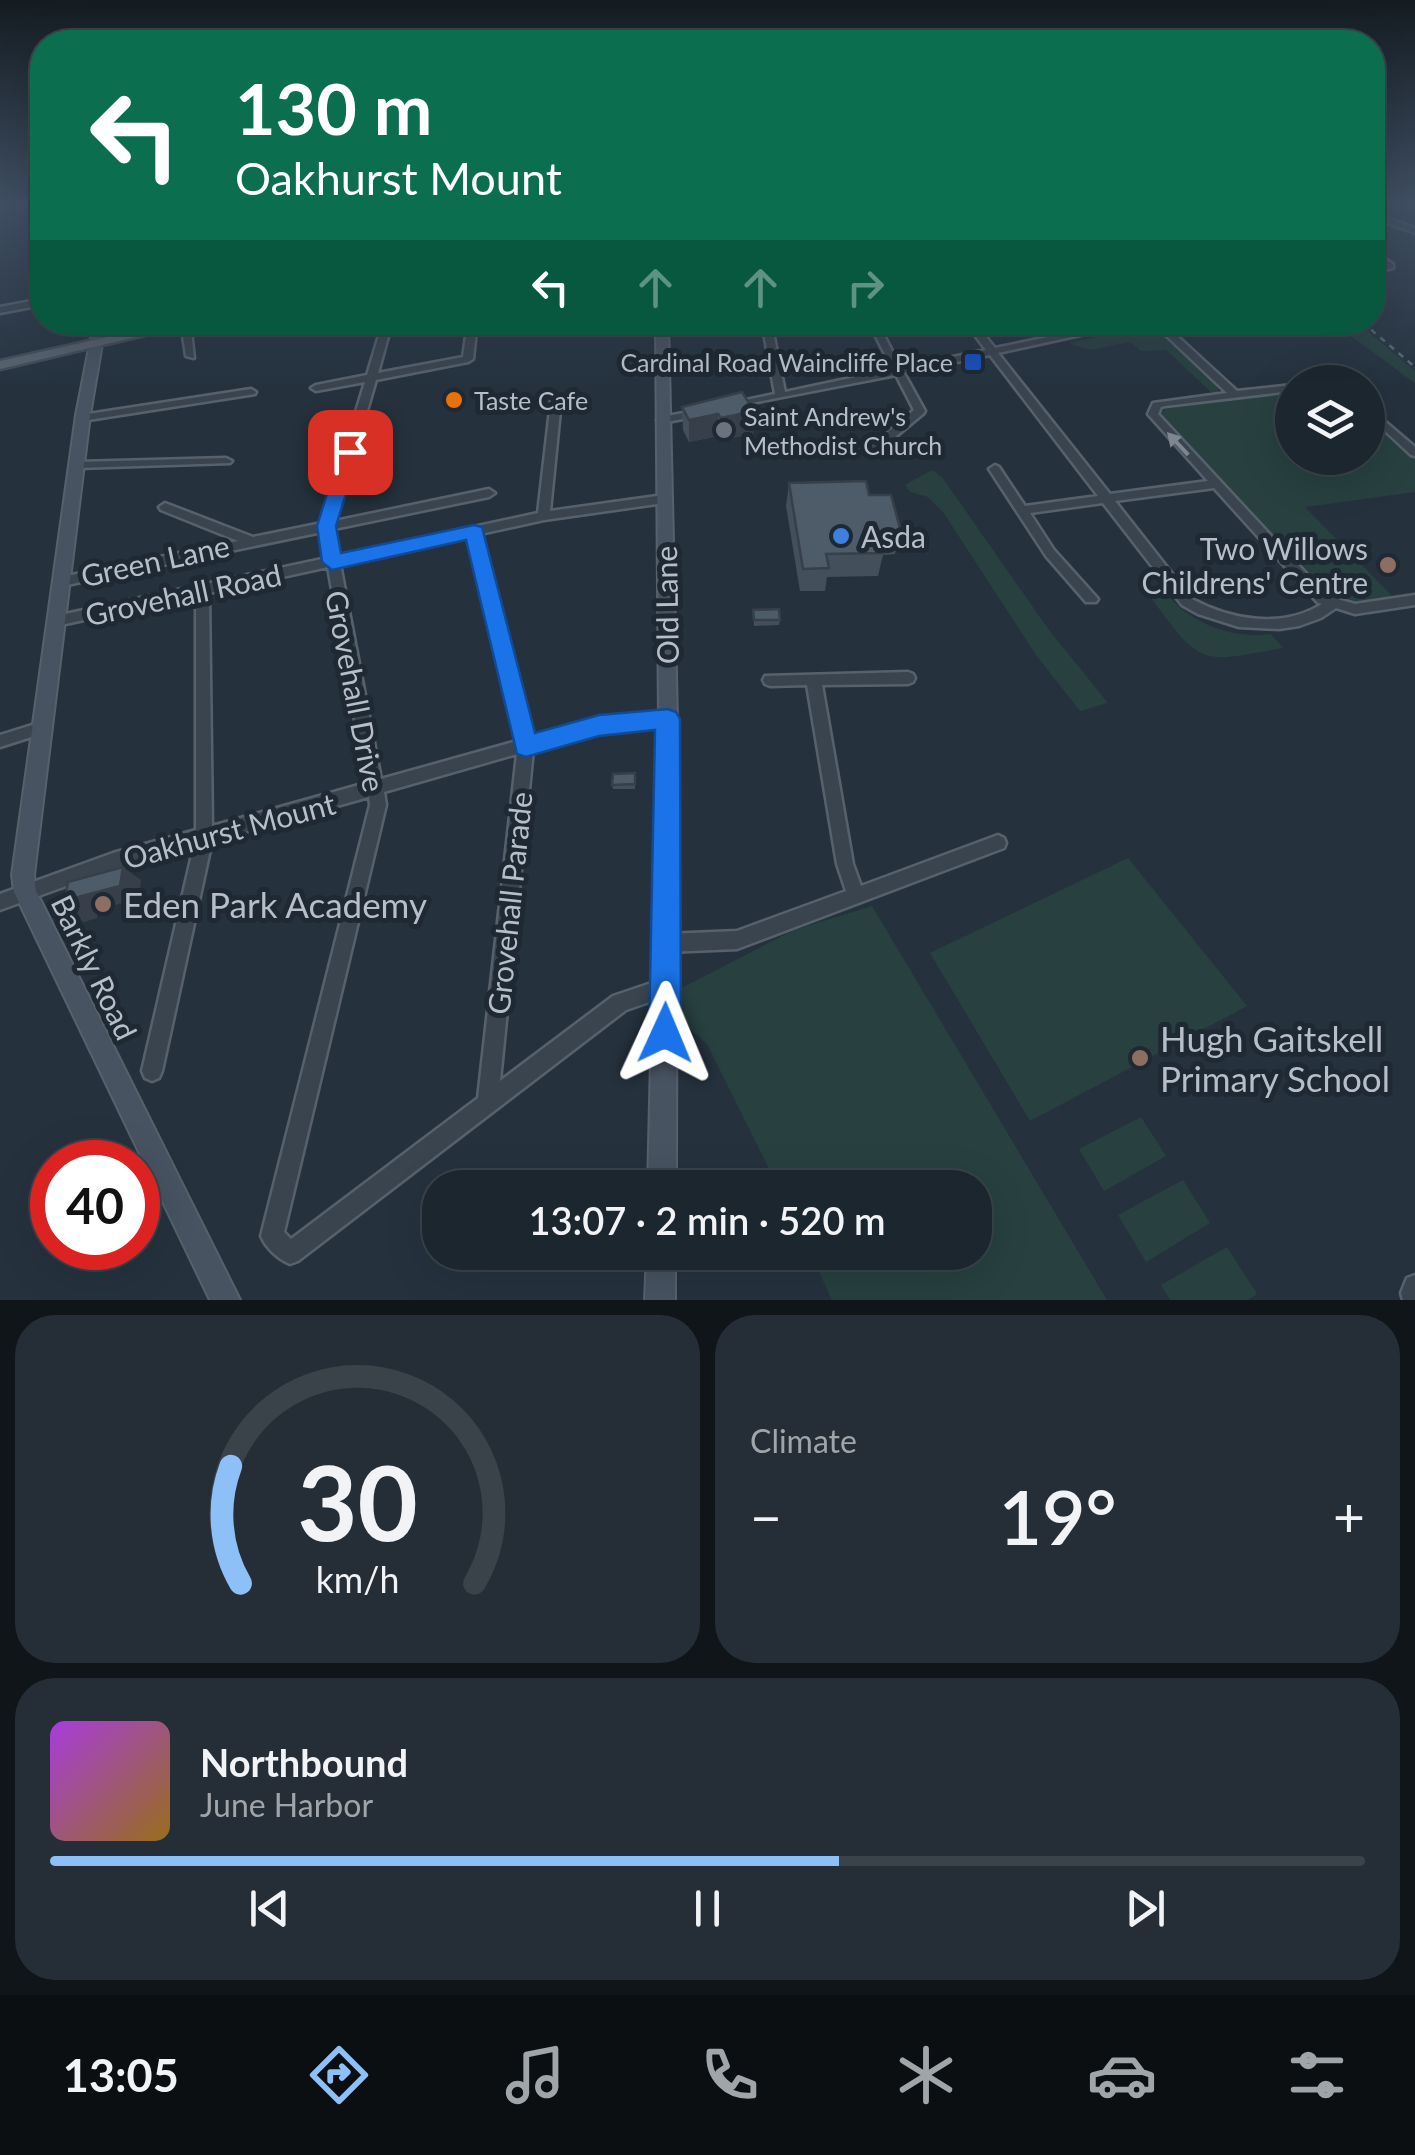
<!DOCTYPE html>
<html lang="en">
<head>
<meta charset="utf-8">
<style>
	body { margin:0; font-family:Lato,sans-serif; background:#252e36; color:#f1f3f6; height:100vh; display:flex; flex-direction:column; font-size:38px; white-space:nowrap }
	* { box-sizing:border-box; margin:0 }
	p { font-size:32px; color:#a0a5aa }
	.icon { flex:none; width:55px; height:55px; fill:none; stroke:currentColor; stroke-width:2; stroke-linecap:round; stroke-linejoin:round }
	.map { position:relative; height:1300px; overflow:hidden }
	.panel { display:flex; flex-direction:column; gap:15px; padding:15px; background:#0f1519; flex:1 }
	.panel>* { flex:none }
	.banner { position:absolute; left:30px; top:30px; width:1355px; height:305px; border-radius:40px; box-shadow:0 10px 40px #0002,0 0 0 2px #3a434a; background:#0b6e4f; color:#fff; overflow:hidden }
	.controls { position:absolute; left:1275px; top:365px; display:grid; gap:20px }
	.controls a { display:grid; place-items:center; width:110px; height:110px; border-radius:50%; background:#1c262e; box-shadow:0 10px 40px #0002,0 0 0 2px #3a434a; font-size:50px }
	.speed { position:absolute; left:30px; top:1140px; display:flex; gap:20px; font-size:50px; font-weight:700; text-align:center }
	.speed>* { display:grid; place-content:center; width:130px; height:130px; border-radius:50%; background:#1c262e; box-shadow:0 10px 40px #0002,0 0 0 2px #3a434a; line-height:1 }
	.speed .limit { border:15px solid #d22; background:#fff; color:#111 }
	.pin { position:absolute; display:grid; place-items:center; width:85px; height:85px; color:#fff; margin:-42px; border-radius:20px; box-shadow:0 5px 15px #0006 }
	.me { position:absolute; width:110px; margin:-55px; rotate:1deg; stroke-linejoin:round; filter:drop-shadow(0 0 8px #0008) }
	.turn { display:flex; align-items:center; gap:35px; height:210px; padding:0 40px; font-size:45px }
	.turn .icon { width:130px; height:130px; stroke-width:2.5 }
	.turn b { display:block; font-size:70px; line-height:85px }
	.lanes { display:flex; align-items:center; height:95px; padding:0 40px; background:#0003; justify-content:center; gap:50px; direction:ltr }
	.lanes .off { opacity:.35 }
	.big { font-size:75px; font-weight:600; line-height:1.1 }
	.panel .widget { flex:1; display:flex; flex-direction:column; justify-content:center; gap:15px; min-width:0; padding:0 35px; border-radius:40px; background:#252e36 }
	.panel .dial { align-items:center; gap:0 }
	.dial svg { height:260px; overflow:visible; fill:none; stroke:#3a434a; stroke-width:7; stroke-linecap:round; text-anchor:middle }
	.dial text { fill:#f1f3f6; stroke:none }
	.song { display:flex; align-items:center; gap:30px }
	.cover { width:120px; height:120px; border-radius:15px; background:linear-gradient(135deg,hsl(280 70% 55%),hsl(40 70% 35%)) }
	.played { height:10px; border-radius:5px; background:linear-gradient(90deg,#8dc0f6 60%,#3a434a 60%) }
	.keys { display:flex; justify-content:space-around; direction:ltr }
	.heat { display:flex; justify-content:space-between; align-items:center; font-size:55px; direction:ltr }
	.panel .tiles { flex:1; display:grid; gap:15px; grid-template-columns:1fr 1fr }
	.widget:last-child { grid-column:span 2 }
	.trip { position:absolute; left:422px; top:1170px; width:570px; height:100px; border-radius:40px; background:#1c262e; box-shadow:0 10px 40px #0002,0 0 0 2px #3a434a; font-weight:600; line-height:100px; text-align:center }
	.tabs { display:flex; height:160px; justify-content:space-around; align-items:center; background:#0b0f12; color:#a0a5aa }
	.tabs .icon { width:70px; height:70px }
	.tabs .on { color:#8dc0f6 }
	.tabs b { font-size:45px; color:#f1f3f6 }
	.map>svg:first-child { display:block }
	.green { fill:#284040 }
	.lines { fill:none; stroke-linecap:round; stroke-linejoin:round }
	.street-casing { stroke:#57616c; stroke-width:5 }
	.secondary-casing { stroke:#57616c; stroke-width:4 }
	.primary-casing { stroke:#424d57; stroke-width:5 }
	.street { fill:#39444e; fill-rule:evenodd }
	.secondary { fill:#475361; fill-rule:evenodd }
	.primary { fill:#57636e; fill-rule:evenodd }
	.rail { stroke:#5b6875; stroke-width:2.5; stroke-dasharray:6 6; stroke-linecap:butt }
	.wall { fill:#434f5a }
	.shaded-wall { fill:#37404a }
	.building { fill:#4e5c69; stroke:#37404a; stroke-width:2.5 }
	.oneway { fill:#7d8792 }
	.route { fill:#1a73e8; stroke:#114b97; stroke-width:2.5 }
	.transit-dot { fill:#1a4fb4; stroke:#1e2933; stroke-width:4 }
	.food-dot { fill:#e8710a; stroke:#1e2933; stroke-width:4 }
	.worship-dot { fill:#6b7280; stroke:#1e2933; stroke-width:4 }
	.shop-dot { fill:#3f7fe0; stroke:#1e2933; stroke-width:4 }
	.education-dot { fill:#8d6e63; stroke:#1e2933; stroke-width:4 }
	.labels { text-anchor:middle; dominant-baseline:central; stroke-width:10; stroke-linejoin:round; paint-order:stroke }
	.far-poi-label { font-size:25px; fill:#b5bec9; stroke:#1e2933; text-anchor:start }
	.poi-label { font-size:30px; fill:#b5bec9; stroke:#1e2933; text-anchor:start }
	.street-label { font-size:30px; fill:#b5bec9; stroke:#1e2933 }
	.near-poi-label { font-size:35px; fill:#b5bec9; stroke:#1e2933; text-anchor:start }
</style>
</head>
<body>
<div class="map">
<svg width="1415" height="1300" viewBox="0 0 1415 1300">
	<rect width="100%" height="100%" fill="#25323e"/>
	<path class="green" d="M 1333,323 L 1358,323 L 1415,371 L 1415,383 Z
		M 1149,326 L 1159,329 L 1217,383 L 1218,392 L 1211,392 L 1166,350 L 1141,351 L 1130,342 L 1090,350 L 1068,343 Z
		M 1292,391 L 1292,458 L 1368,458 L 1368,415 L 1415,459 L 1415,492 L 1305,507 L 1394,598 L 1352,605 L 1325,595 L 1160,415 L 1167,406 Z
		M 932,470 L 942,477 L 1049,630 L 1108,703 L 1080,711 L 1036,655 L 943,512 L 928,497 L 910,492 L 905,485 Z
		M 1168,596 C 1195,625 1232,639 1271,634 L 1283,648 C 1200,663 1202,667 1151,598 Z
		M 1128,858 L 1247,1006 L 1030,1121 L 930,953 Z
		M 872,906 L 1107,1300 L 832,1300 L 810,1253 L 975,1252 L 975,1188 L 778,1187 L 707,1044 L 665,1007 L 666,996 L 794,930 Z
		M 1141,1117 L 1166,1156 L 1104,1191 L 1079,1149 Z
		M 1183,1180 L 1210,1223 L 1146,1262 L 1118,1215 Z
		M 1227,1247 L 1257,1294 L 1248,1300 L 1170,1300 L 1161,1285 Z"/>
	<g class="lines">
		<defs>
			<path id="street" d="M 1372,213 L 1415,228 L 1415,233 L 1372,218 Z
				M 1372,251 L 1393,264 L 1393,268 L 1372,273 L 1372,268 L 1384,265 L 1372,257 Z
				M 42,299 L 42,305 L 0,313 L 0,307 Z
				M 181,322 L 190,322 L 194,358 L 186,356 Z
				M 282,322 L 291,322 L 292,334 L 286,334 Z
				M 383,322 L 392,322 L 378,373 L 463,357 L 468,322 L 477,322 L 473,359 L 468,362 L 376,380 L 335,521 L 489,489 L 495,493 L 489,497 L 334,529 L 339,556 L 538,513 L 551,401 L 556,398 L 561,401 L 550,511 L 664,495 L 670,499 L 664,503 L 544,520 L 480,534 L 531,737 L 599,719 L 668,713 L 673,715 L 675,719 L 673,723 L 668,725 L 599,731 L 533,750 L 500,1081 L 613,996 L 666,978 L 673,980 L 675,987 L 673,994 L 626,1010 L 298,1261 L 290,1264 C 278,1259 266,1248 261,1236 L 370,805 L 369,797 L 212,841 L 162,1071 L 159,1078 L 152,1081 L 145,1078 L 142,1071 L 194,846 L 113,869 L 0,910 L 0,894 L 113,853 L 196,830 L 196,596 L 56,626 L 51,625 L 49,621 L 51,617 L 327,558 L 322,532 L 62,586 L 56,581 L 57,578 L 238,541 L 161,510 L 159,507 L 165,503 L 253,537 L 322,523 L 365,382 L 316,391 L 311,388 L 316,385 L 367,375 ZM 469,536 L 517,741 L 381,779 L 340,564 ZM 328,567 L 366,783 L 212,826 L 209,593 ZM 517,754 L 478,1098 L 291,1239 L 284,1232 L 386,805 L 384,792 Z
				M 661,322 L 668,325 L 663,328 L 601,334 L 596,331 L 601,328 Z
				M 762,322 L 771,322 L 785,392 L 893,369 L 868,322 L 877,322 L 901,368 L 986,350 L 965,322 L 974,322 L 995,348 L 1120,322 L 1140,322 L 998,353 L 1110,494 L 1208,481 L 1148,414 L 1153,403 L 1227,393 L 1152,322 L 1162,322 L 1237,391 L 1292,385 L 1292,391 L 1165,406 L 1161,407 L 1158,414 L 1327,596 L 1355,604 L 1415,595 L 1415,605 L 1355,614 L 1336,608 L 1321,618 L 1299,626 L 1279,629 L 1239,627 L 1198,614 L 1182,605 L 1103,503 L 1030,513 L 1054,550 L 1098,599 L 1096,602 L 1086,602 L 1046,556 L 989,469 L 995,465 L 999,467 L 1025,506 L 1098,496 L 990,355 L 904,373 L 925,411 L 924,413 L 883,447 L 842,455 L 837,452 L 838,450 L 876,442 L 914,410 L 896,375 L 731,407 L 731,403 L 775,394 ZM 1214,488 L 1318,603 L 1322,604 C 1282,629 1231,620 1192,599 L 1115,501 Z
				M 1282,322 L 1291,322 L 1292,326 L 1284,328 Z
				M 1343,367 L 1348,370 L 1343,382 L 1333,382 L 1338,370 Z
				M 251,389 L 256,392 L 255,394 L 82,421 L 77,418 L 82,415 Z
				M 1368,407 L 1415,447 L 1415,456 L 1411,455 L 1368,415 Z
				M 699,410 L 703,411 L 703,415 L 662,423 L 657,420 L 662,417 Z
				M 226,458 L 232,461 L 230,463 L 78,468 L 72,465 L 78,462 Z
				M 908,672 L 913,674 L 915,678 L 913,682 L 908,684 L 822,685 L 853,864 L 861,886 L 998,835 L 1004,838 L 1006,843 L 1004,848 L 737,949 L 667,952 L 661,949 L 658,943 L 661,937 L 667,934 L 737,931 L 846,891 L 837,864 L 807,685 L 770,686 L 765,684 L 763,680 L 765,676 Z
				M 42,722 L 47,724 L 49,728 L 47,732 L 0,747 L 0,735 Z
				M 1415,1275 L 1415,1300 L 1403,1300 L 1401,1293 L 1407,1278 Z"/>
			<path id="secondary" d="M 656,322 L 668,322 L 677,719 L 676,1188 L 648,1188 L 659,719 Z
				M 97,334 L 103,338 L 90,415 L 34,875 L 36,891 L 240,1300 L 210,1300 L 14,892 L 12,875 L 76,415 L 91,338 Z
				M 647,1252 L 675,1252 L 675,1300 L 645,1300 Z"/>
			<path id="primary" d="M 174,322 L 200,322 L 0,369 L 0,361 Z"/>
		</defs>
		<use href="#street" class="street-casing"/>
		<use href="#secondary" class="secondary-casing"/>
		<use href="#primary" class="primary-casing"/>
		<use href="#street" class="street"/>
		<use href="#secondary" class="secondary"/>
		<use href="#primary" class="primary"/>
		<path class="rail" d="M 1362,322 L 1415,367"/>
	</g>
	<path class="wall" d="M 682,407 L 754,411 L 753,434 L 720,440 L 718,436 L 689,442 L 683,430 Z
		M 789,483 L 869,495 L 901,532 L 895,554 L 883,555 L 878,576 L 827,577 L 825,591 L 800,591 L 786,506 Z
		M 753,610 L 780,620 L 779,625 L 754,626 Z
		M 635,773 L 635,789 L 613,789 L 612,785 Z"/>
	<path class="shaded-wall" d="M 754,411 L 753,434 L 720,440 L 721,418 Z
		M 718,414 L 718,436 L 689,442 L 689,420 Z
		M 123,867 L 141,880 L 139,898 L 98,910 L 97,918 L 84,922 L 63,910 L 78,897 Z"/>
	<path class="building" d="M 742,392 L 754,411 L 721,418 L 718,414 L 689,420 L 682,407 Z
		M 866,481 L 869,495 L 891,495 L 901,532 L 879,532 L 884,553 L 826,554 L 829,568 L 803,569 L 789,483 Z
		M 779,609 L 780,620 L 754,620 L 753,610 Z
		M 635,773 L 635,784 L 612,785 L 613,774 Z
		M 123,867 L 120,886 L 78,897 L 77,906 L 63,910 L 68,882 Z"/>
	<defs><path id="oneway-solid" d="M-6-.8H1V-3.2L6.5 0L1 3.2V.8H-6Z" transform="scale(2.5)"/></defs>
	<use class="oneway" href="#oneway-solid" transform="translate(1178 444) rotate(-133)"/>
	<linearGradient id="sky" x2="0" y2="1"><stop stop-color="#141c22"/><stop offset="0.53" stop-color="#404f63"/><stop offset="1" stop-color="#404f63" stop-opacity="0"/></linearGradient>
	<rect width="1415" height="386" fill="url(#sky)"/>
	<path class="route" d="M 350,446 L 359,452 L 336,526 L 341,553 L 474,525 L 482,527 L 535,733 L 599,715 L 668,709 L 676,712 L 680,719 L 681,1033 L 676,1044 L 665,1049 L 654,1044 L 649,1033 L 655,730 L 599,736 L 526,757 L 517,754 L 466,540 L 332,570 L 322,562 L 317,526 L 340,452 Z"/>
	<rect class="transit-dot" x="963" y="352" width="20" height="20" rx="5"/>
	<circle class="food-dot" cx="454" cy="400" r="10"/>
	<circle class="worship-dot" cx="724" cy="430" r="10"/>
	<circle class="shop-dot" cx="841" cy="536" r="10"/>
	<g class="education-dot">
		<circle cx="1388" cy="565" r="10"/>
		<circle cx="103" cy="904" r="10"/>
		<circle cx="1140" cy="1058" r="10"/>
	</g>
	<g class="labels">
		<g class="far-poi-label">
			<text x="953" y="362" text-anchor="end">Cardinal Road Waincliffe Place</text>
			<text x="474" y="400">Taste Cafe</text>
			<text x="744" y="416">Saint Andrew's<tspan x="744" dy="29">Methodist Church</tspan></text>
		</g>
		<g class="poi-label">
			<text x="861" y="536">Asda</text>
			<text x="1368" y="548" text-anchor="end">Two Willows<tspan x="1368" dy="34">Childrens' Centre</tspan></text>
		</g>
		<g class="street-label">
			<text transform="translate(155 560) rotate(-12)">Green Lane</text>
			<text transform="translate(183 594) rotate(-12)">Grovehall Road</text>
			<text transform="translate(666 605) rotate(-91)">Old Lane</text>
			<text transform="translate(356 691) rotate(79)">Grovehall Drive</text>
			<text transform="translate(229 830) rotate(-15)">Oakhurst Mount</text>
			<text transform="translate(509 903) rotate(-84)">Grovehall Parade</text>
			<text transform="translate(95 967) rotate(64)">Barkly Road</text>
		</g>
		<g class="near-poi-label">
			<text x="123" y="904">Eden Park Academy</text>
			<text x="1160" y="1038">Hugh Gaitskell<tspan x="1160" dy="40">Primary School</tspan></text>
		</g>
	</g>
</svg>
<div class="controls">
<a><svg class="icon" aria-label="layers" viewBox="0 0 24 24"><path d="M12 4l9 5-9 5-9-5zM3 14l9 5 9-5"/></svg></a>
</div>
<div class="speed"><div class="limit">40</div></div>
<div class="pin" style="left:350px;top:452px;background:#d93025"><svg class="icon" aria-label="arrive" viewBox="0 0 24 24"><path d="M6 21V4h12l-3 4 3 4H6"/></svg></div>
<svg class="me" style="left:665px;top:1033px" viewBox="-20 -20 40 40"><path d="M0-17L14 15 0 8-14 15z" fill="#1a73e8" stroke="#fff" stroke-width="4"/></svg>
<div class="trip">13:07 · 2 min · 520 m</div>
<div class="banner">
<div class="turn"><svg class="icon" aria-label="left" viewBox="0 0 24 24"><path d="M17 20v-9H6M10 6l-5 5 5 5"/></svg><div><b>130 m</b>Oakhurst Mount</div></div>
<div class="lanes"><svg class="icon" aria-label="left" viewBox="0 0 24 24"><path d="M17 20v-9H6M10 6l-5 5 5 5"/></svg><svg class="icon off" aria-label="ahead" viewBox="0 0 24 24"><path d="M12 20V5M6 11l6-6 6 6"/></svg><svg class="icon off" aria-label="ahead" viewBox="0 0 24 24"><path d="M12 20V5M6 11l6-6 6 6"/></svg><svg class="icon off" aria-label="right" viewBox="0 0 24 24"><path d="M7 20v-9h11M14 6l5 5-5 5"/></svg></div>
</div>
</div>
<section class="panel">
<div class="tiles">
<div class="widget dial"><svg viewBox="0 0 100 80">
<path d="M14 69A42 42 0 1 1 86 69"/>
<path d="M14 69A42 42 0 0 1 11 33" stroke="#8dc0f6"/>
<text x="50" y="56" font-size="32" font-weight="700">30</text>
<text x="50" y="72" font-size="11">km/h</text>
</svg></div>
<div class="widget"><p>Climate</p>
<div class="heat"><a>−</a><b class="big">19°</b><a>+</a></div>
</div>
<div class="widget">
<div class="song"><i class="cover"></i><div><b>Northbound</b><p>June Harbor</p></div></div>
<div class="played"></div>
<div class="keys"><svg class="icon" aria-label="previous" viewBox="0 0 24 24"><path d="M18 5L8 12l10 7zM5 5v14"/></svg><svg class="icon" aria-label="pause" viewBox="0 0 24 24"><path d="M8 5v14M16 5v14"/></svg><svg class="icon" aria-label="next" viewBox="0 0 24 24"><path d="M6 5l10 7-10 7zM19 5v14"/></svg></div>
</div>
</div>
</section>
<nav class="tabs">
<b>13:05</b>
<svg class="icon on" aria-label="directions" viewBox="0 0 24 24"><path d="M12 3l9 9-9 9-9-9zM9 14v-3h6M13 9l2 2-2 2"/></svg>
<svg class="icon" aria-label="music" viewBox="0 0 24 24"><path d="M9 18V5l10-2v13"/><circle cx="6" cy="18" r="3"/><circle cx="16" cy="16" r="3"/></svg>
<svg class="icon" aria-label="phone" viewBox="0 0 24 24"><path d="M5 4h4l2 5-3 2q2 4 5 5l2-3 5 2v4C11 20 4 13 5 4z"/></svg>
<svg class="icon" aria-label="climate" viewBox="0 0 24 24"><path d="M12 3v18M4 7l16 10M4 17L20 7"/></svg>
<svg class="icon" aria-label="car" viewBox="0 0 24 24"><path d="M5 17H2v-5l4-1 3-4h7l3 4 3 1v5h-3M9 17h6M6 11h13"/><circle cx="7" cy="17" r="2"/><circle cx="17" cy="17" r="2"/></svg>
<svg class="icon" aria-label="filters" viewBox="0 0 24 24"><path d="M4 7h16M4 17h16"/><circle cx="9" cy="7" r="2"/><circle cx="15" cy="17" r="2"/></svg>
</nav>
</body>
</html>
